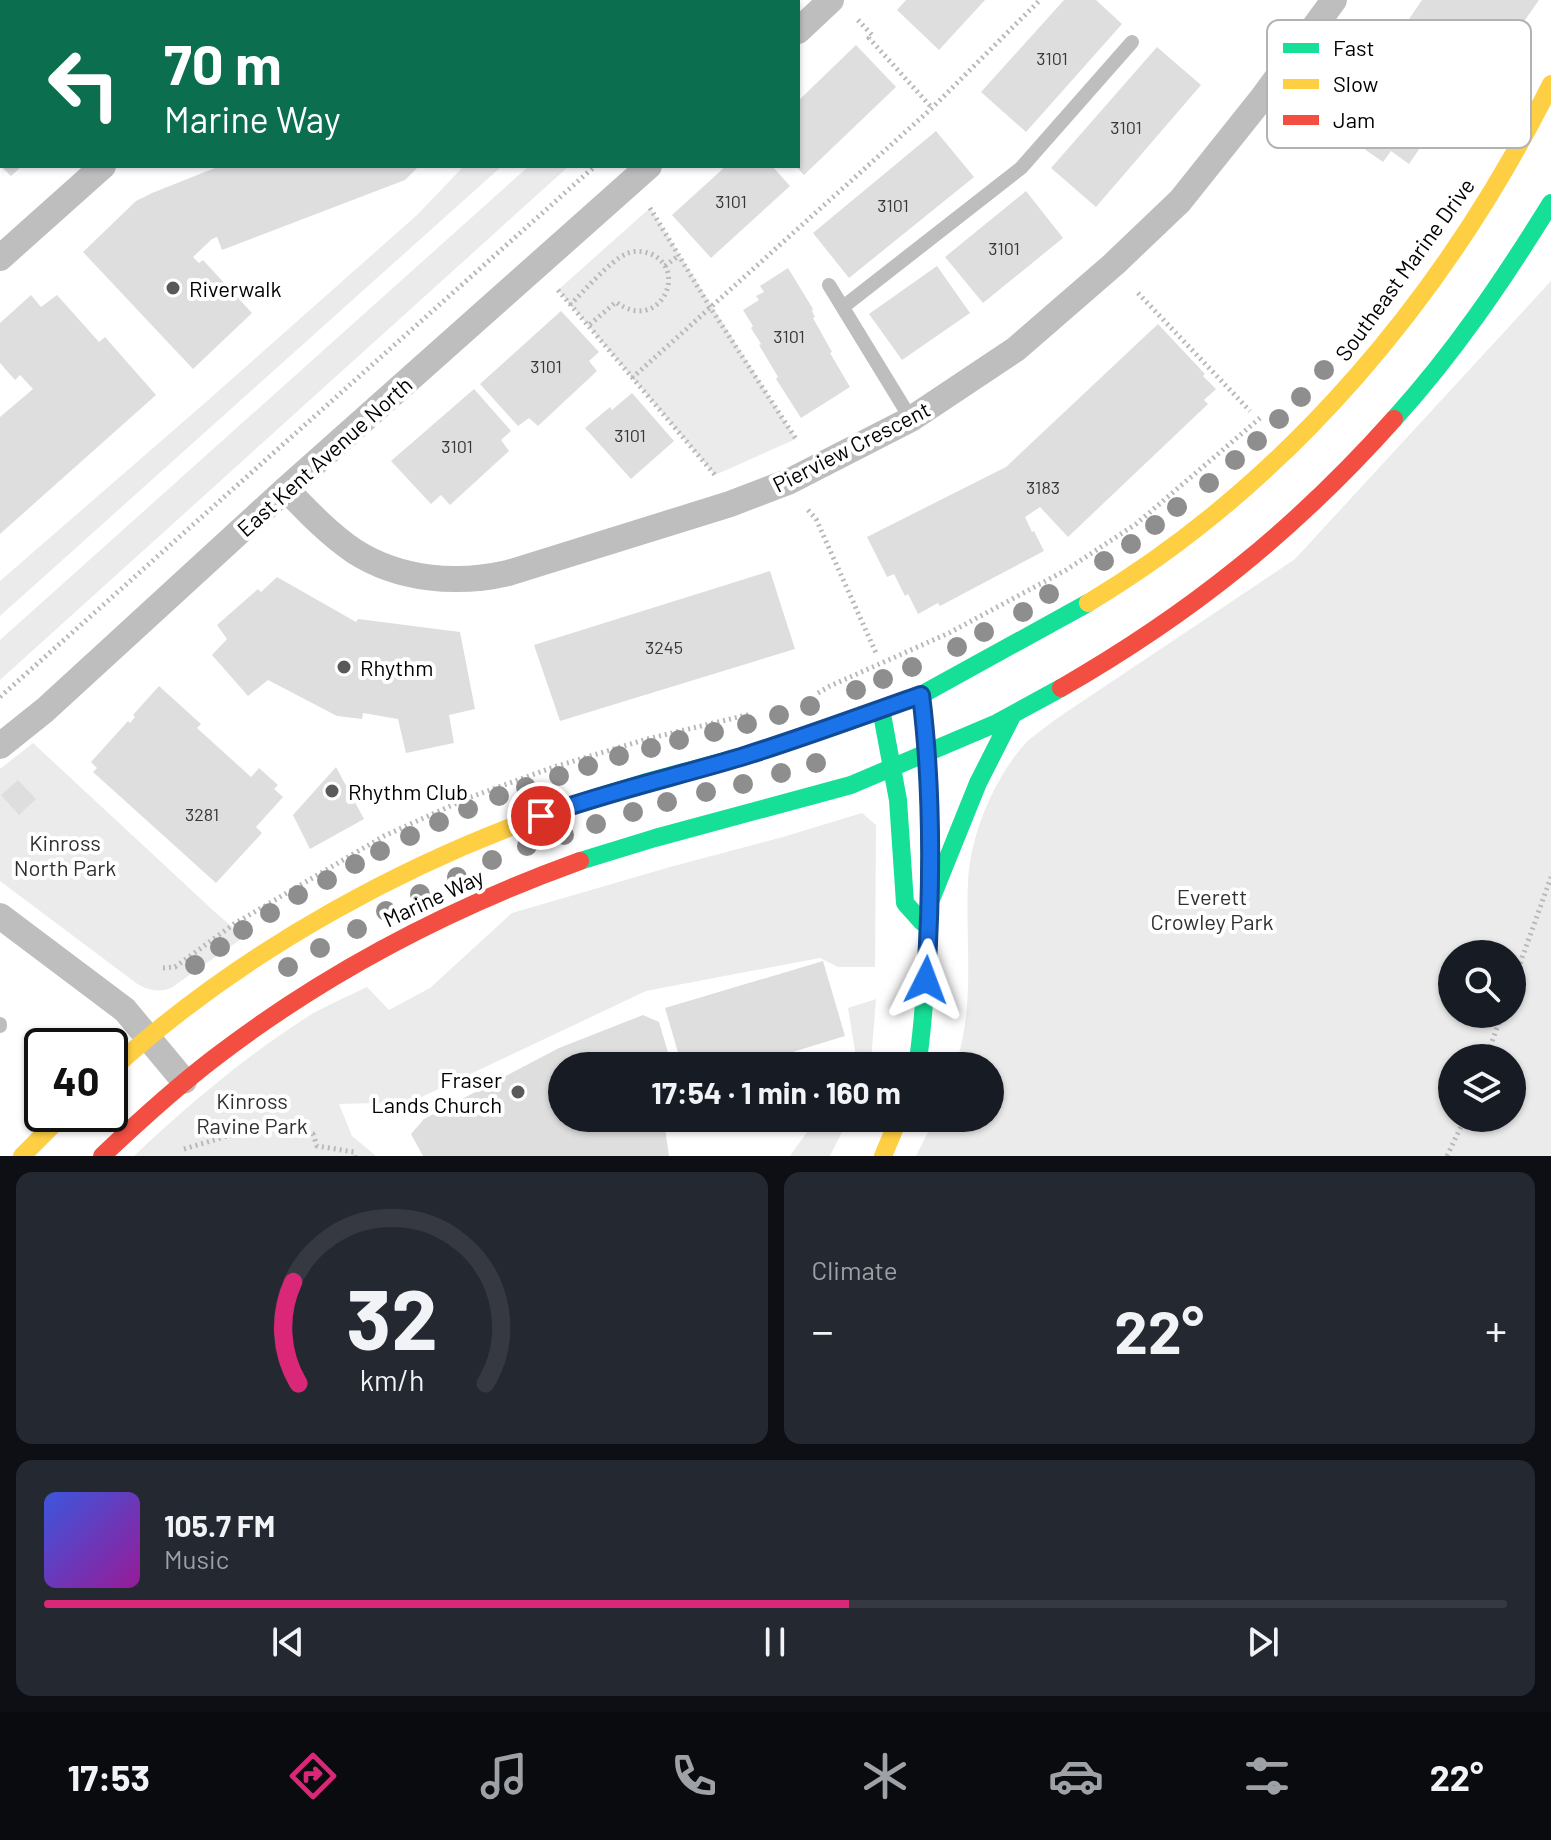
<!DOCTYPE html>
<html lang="en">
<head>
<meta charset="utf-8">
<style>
	body { margin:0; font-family:Barlow,sans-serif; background:#242831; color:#f1f3f6; height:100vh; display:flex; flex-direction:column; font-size:30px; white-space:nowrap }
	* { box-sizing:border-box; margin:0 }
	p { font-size:26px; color:#9ea1a6 }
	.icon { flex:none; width:44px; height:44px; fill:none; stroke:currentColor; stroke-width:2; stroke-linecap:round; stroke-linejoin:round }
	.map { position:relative; height:1156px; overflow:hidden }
	.details { display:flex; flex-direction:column; gap:16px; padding:16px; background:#0d0f14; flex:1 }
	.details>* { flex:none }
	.banner { position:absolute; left:0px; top:0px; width:800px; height:168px; box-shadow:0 2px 6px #0004; background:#0b6e4f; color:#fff; overflow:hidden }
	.fabs { position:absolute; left:1438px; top:940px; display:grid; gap:16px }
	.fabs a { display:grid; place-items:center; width:88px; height:88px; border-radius:50%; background:#171b24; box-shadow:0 2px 6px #0004; font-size:40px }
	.speed { position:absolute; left:24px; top:1028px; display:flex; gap:16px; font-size:40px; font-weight:700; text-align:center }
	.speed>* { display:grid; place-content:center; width:104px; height:104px; border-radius:50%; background:#171b24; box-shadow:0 2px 6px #0004; line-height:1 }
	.speed .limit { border:4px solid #111; border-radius:12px; background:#fff; color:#111 }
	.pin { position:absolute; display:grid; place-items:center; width:68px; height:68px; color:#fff; margin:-34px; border:4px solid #fff; border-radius:50%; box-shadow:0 2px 8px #0007 }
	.me { position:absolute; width:88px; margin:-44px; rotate:3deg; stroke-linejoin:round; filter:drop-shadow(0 0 6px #0008) }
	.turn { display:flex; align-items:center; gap:28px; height:168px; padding:0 32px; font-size:36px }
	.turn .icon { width:104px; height:104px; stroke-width:2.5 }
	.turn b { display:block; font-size:56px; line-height:68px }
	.big { font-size:60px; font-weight:700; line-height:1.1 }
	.details .widget { flex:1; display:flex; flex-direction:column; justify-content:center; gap:12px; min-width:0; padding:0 28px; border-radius:16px; background:#242831 }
	.details .dial { align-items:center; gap:0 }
	.dial svg { height:208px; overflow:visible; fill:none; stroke:#363941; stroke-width:7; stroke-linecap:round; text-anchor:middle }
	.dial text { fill:#f1f3f6; stroke:none }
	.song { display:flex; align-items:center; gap:24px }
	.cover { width:96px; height:96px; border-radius:12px; background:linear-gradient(135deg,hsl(230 70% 55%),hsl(300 70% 35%)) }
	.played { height:8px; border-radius:4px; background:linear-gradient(90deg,#db2777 55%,#363941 55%) }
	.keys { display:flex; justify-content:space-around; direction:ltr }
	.heat { display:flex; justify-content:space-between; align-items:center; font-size:44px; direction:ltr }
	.details .tiles { flex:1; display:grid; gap:16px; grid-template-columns:1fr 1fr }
	.widget:last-child { grid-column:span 2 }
	.trip { position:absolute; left:548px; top:1052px; width:456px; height:80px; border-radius:40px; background:#171b24; box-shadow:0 2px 6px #0004; font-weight:700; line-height:80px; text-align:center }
	.menu { display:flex; height:128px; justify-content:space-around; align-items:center; background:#090b0e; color:#9ea1a6 }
	.menu .icon { width:56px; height:56px }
	.menu .current { color:#db2777 }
	.menu b { font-size:36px; color:#f1f3f6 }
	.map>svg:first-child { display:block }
	.green { fill:#ebebeb; fill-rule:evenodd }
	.building { fill:#dedede }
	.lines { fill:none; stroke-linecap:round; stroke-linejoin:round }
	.path { stroke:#b9b9b9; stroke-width:5; stroke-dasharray:2 4; stroke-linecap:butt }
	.lane { stroke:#bebebe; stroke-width:14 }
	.street { stroke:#bebebe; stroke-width:26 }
	.fast { stroke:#16e098; stroke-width:18 }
	.slow { stroke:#ffcf43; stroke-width:18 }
	.jam { stroke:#f24e42; stroke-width:18 }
	.tree { fill:#8e8e8e }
	.route-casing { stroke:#114b97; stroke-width:20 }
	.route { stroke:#1a73e8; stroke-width:14 }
	.poi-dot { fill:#595959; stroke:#fff; stroke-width:3 }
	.labels { text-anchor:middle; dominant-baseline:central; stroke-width:8; stroke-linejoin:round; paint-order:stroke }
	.number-label { font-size:18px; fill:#383838 }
	.street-label { font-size:22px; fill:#000; stroke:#fff }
	.poi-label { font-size:22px; fill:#000; stroke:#fff; text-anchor:start }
	.park-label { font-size:22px; fill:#313131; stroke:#fff }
	.key { fill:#fff; stroke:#b2b2b2; stroke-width:2 }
	.key-label { font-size:22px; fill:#000 }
</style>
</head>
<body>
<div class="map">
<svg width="1551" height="1156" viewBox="0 0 1551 1156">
	<rect width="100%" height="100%" fill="#fff"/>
	<path class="green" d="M 464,166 L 502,166 L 0,616 L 0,581 L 206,402 L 417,215 Z
		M 529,166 L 569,166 L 0,680 L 0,640 Z
		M 650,208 L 796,439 L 715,475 L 558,290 Z
		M 1551,281 L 1551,1156 L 916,1156 L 935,1118 L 990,1118 L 990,1066 L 955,1066 C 976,1007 965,943 968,882 C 970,836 993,781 1023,746 C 1032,736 1045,728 1056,719 L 1295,559 ZM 1452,954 L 1512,954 L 1512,1014 L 1452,1014 ZM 1452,1058 L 1512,1058 L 1512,1118 L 1452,1118 Z
		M 33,743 L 216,913 L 244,937 L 171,988 C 158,993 147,990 136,983 L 0,881 L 0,769 Z
		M 862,813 L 876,825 L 875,967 L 838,967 L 820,958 L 646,991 L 411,1102 L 339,1104 L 352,1136 L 376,1156 L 134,1156 C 186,1107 241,1060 301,1021 C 321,1007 345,998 367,987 L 389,1010 L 430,988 L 512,913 L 670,867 L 783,837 Z
		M 876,999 L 871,1060 L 869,1066 L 855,1066 L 856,1057 L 848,1008 Z
		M 817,1118 L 849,1118 L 830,1156 L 790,1156 Z"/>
	<path class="building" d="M 906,0 L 985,0 L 939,50 L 897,10 Z
		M 1064,0 L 1096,0 L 1122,24 L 1026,132 L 981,92 Z
		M 1422,0 L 1539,0 L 1507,46 L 1495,38 L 1409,164 L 1391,151 L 1383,162 L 1347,137 L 1354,127 L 1328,109 L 1338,94 L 1352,103 Z
		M 856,45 L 896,87 L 804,175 L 795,166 L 798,166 L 798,101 Z
		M 1157,47 L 1201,85 L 1096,207 L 1051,168 Z
		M 936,131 L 974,177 L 849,278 L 813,233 Z
		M 1,166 L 22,166 L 11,176 Z
		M 220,166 L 419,166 L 405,180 L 222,250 L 217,237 L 212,239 L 193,257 L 199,263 L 203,260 L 252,313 L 193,369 L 83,252 L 136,201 L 152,193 Z
		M 726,166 L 772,166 L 790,186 L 711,258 L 672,215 Z
		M 1026,191 L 1063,238 L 983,303 L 945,257 Z
		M 937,266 L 970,313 L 902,360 L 869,314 Z
		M 788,268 L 813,309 L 812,311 L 815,317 L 813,318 L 832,352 L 830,353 L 850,387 L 801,418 L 776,379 L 778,377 L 759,345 L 761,344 L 751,328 L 753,326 L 743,310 L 759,300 L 756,296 L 764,292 L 760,286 Z
		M 31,295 L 41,307 L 57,295 L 99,342 L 105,337 L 156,395 L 0,534 L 0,417 L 33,389 L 20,375 L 15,380 L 0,363 L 0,323 Z
		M 561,311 L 599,352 L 589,361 L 597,371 L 538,426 L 529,418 L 518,426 L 480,384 Z
		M 1158,324 L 1205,374 L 1203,376 L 1216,389 L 1204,400 L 1208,404 L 1068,537 L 1040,507 L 1025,517 L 1032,532 L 1034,531 L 1044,551 L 940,606 L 938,603 L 918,614 L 908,594 L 905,596 L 894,574 L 887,577 L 867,537 L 1006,467 Z
		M 474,389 L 511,431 L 501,440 L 509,451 L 450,505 L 441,495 L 431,504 L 391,461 Z
		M 632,393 L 674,441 L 631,479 L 585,428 L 610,407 L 612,410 Z
		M 770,571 L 795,649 L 560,721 L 534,645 Z
		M 277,577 L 356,622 L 358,619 L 460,632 L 475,709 L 449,715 L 454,743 L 406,753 L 398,719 L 363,713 L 362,719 L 337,716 L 268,680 L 248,696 L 212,655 L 227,639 L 217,625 L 258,589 L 261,592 Z
		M 159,686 L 201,724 L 197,728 L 251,777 L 259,768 L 278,785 L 274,789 L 283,797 L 256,827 L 262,833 L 216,883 L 93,772 L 97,768 L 91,762 L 128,721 L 130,723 L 135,717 L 133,715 Z
		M 336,767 L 364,819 L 310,849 L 293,815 Z
		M 18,780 L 36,799 L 19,815 L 1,795 Z
		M 823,961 L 845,1036 L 783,1055 L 786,1066 L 682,1066 L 665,1008 Z
		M 643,1015 L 659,1022 L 672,1066 L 562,1066 L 562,1118 L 680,1118 L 665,1128 L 669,1156 L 423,1156 L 411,1134 L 424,1119 L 559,1048 Z"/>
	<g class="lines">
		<path class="path" d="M 775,2 L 777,0
			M 858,20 L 872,35 L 869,38 L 932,108
			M 650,208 L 710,307 L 796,439
			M 665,266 L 678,256
			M 558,290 L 715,475
			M 1138,293 L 1250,411
			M 570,305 C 584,291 610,261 626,254 C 634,250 643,251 651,254 C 690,271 658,334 616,302 L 588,326
			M 632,378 L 932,108 L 1040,0
			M 808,510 L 816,519 L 876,653
			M 818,693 L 830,686 L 949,633 L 1066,570 L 1136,524 L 1260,418
			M 0,697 L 595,166
			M 163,968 L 175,967 L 234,924 L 384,836 L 468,798 L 554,767 L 647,739 L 751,714
			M 1512,986 L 1551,877
			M 1486,1058 L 1502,1014
			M 184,1149 L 234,1134 L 274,1127 L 313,1134 L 317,1146 L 354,1152 L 355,1156
			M 1447,1156 L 1465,1118"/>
		<path class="lane" d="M 829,285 L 911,419
			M 843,307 L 1021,168 L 1132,42
			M 0,1024 L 0,1026"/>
		<path class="street" d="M 377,2 L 380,0
			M 798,31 L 831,0
			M 0,258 L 103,166
			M 286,489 C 307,511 329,534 354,551 C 399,580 457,585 508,573 L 730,504 L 790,481 L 911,419 L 1016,349 L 1114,264 L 1180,201 L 1263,97 L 1334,0
			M 0,746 L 45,710 L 286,489 L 649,166
			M 0,916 L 125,1010 L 184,1081"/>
		<path class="fast" d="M 1394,419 C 1454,353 1504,279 1551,203
			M 881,709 L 898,800 L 905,903 L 922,922
			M 588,800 L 643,783 L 740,757 L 841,724 L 921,695 L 1088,603
			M 580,861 L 655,838 L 851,785 L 997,723 L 1061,688
			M 930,902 L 978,783 L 1012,716
			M 917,1066 C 923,1030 925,993 927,957 C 932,869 931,782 921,695"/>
		<path class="slow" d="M 1088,603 C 1290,482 1447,293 1551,84
			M 110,1071 C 242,950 417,854 588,800
			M 22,1156 L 64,1114
			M 883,1156 L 899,1118"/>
		<path class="jam" d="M 1061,688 C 1190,614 1295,530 1394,419
			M 102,1156 C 139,1121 176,1087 217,1056 C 327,972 450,908 580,861"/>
	</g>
	<g class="tree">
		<circle cx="1324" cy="370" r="10"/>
		<circle cx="1301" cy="397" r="10"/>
		<circle cx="1279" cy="419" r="10"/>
		<circle cx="1257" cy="441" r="10"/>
		<circle cx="1235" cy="460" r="10"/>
		<circle cx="1209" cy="483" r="10"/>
		<circle cx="1177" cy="507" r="10"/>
		<circle cx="1155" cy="525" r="10"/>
		<circle cx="1131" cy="544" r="10"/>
		<circle cx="1104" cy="561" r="10"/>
		<circle cx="1049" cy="594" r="10"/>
		<circle cx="1023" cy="612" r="10"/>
		<circle cx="984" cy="632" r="10"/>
		<circle cx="957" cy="647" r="10"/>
		<circle cx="912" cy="667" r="10"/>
		<circle cx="883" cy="679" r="10"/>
		<circle cx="856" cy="690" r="10"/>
		<circle cx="810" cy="706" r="10"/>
		<circle cx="779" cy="715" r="10"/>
		<circle cx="747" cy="724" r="10"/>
		<circle cx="714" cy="732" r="10"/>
		<circle cx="679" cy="740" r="10"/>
		<circle cx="651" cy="748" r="10"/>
		<circle cx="619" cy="756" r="10"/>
		<circle cx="816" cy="763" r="10"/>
		<circle cx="588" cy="766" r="10"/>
		<circle cx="781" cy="773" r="10"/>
		<circle cx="559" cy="776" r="10"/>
		<circle cx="743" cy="784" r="10"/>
		<circle cx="526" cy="787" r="10"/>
		<circle cx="706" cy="792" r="10"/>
		<circle cx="499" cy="796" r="10"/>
		<circle cx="667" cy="802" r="10"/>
		<circle cx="468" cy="809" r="10"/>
		<circle cx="633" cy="812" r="10"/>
		<circle cx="439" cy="822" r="10"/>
		<circle cx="596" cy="824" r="10"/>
		<circle cx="564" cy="835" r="10"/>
		<circle cx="410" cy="836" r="10"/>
		<circle cx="527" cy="846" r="10"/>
		<circle cx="380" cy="851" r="10"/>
		<circle cx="492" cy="860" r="10"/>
		<circle cx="355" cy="864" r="10"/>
		<circle cx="457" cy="877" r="10"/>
		<circle cx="327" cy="880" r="10"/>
		<circle cx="420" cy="894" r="10"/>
		<circle cx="298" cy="895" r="10"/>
		<circle cx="386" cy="911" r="10"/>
		<circle cx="270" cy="913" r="10"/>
		<circle cx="357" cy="929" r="10"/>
		<circle cx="243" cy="930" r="10"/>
		<circle cx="220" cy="947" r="10"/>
		<circle cx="320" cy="948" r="10"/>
		<circle cx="195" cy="965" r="10"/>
		<circle cx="288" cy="967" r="10"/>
	</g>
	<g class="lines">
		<defs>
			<path id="route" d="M 541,816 C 607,792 674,777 741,757 C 802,738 861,716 921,695 C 933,790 932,885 926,980"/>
		</defs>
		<use href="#route" class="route-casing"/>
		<use href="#route" class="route"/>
	</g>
	<g class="poi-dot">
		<circle cx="173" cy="288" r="8"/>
		<circle cx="344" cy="667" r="8"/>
		<circle cx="332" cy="791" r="8"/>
		<circle cx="518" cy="1092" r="8"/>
	</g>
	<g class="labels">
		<g class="number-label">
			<text x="1052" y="58">3101</text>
			<text x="1126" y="127">3101</text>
			<text x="731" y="201">3101</text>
			<text x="893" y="205">3101</text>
			<text x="1004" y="248">3101</text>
			<text x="789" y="336">3101</text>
			<text x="546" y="366">3101</text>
			<text x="630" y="435">3101</text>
			<text x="457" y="446">3101</text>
			<text x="1043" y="487">3183</text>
			<text x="664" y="647">3245</text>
			<text x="202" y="814">3281</text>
		</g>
		<g class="street-label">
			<text transform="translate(1404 269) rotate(-54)">Southeast Marine Drive</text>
			<text transform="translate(851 446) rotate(-27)">Pierview Crescent</text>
			<text transform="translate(324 456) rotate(-42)">East Kent Avenue North</text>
			<text transform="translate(433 897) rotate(-25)">Marine Way</text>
		</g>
		<g class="poi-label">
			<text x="189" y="288">Riverwalk</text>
			<text x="360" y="667">Rhythm</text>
			<text x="348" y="791">Rhythm Club</text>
			<text x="502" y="1079" text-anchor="end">Fraser<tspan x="502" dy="25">Lands Church</tspan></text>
		</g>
		<g class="park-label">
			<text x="65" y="842">Kinross<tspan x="65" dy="25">North Park</tspan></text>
			<text x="1212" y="896">Everett<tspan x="1212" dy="25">Crowley Park</tspan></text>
			<text x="252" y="1100">Kinross<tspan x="252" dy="25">Ravine Park</tspan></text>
		</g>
	</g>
	<rect x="1267" y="20" width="264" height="128" rx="12" class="key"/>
	<rect x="1283" y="43" width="36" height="10" fill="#16e098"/>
	<rect x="1283" y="79" width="36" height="10" fill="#ffcf43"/>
	<rect x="1283" y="115" width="36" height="10" fill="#f24e42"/>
	<g class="key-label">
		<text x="1333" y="56">Fast</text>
		<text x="1333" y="92">Slow</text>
		<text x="1333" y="128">Jam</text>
	</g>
</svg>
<div class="fabs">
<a><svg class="icon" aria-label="search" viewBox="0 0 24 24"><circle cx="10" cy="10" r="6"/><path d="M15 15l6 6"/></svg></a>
<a><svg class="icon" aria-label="layers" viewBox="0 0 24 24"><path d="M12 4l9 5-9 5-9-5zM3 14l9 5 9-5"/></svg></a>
</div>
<div class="speed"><div class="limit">40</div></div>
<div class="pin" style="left:541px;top:816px;background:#d93025"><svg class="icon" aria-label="arrive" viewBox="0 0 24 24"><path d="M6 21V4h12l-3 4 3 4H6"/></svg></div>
<svg class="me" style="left:926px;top:980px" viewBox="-20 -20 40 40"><path d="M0-17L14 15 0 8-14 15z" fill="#1a73e8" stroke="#fff" stroke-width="4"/></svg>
<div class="trip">17:54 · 1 min · 160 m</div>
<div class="banner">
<div class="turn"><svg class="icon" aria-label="left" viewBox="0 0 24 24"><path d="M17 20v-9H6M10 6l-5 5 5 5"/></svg><div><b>70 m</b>Marine Way</div></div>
</div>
</div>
<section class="details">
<div class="tiles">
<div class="widget dial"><svg viewBox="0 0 100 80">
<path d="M14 69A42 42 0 1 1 86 69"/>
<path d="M14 69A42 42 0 0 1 12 30" stroke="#db2777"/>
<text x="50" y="56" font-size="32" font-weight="700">32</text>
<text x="50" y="72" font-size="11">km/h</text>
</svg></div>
<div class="widget"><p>Climate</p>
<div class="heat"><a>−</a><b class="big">22°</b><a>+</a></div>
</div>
<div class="widget">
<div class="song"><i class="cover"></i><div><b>105.7 FM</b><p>Music</p></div></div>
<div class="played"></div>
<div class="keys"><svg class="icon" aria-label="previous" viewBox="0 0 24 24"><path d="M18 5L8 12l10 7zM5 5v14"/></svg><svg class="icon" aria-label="pause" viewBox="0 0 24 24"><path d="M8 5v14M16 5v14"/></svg><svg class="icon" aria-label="next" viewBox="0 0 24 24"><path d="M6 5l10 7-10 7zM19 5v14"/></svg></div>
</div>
</div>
</section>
<nav class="menu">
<b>17:53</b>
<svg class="icon current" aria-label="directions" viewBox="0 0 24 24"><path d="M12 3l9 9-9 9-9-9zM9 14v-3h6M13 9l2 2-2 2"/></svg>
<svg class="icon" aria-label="music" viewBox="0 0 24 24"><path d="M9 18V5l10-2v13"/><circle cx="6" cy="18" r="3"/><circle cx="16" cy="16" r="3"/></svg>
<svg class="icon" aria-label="phone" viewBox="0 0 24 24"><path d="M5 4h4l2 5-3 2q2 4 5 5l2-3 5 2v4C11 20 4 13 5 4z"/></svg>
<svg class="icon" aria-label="climate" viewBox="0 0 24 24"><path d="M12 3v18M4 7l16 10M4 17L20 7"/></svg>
<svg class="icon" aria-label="car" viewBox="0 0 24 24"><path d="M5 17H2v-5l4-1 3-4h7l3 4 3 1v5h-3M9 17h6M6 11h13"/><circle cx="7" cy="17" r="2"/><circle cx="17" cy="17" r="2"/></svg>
<svg class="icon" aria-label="filters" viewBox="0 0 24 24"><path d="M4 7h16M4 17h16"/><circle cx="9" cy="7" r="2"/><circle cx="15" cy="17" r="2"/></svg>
<b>22°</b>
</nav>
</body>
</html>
